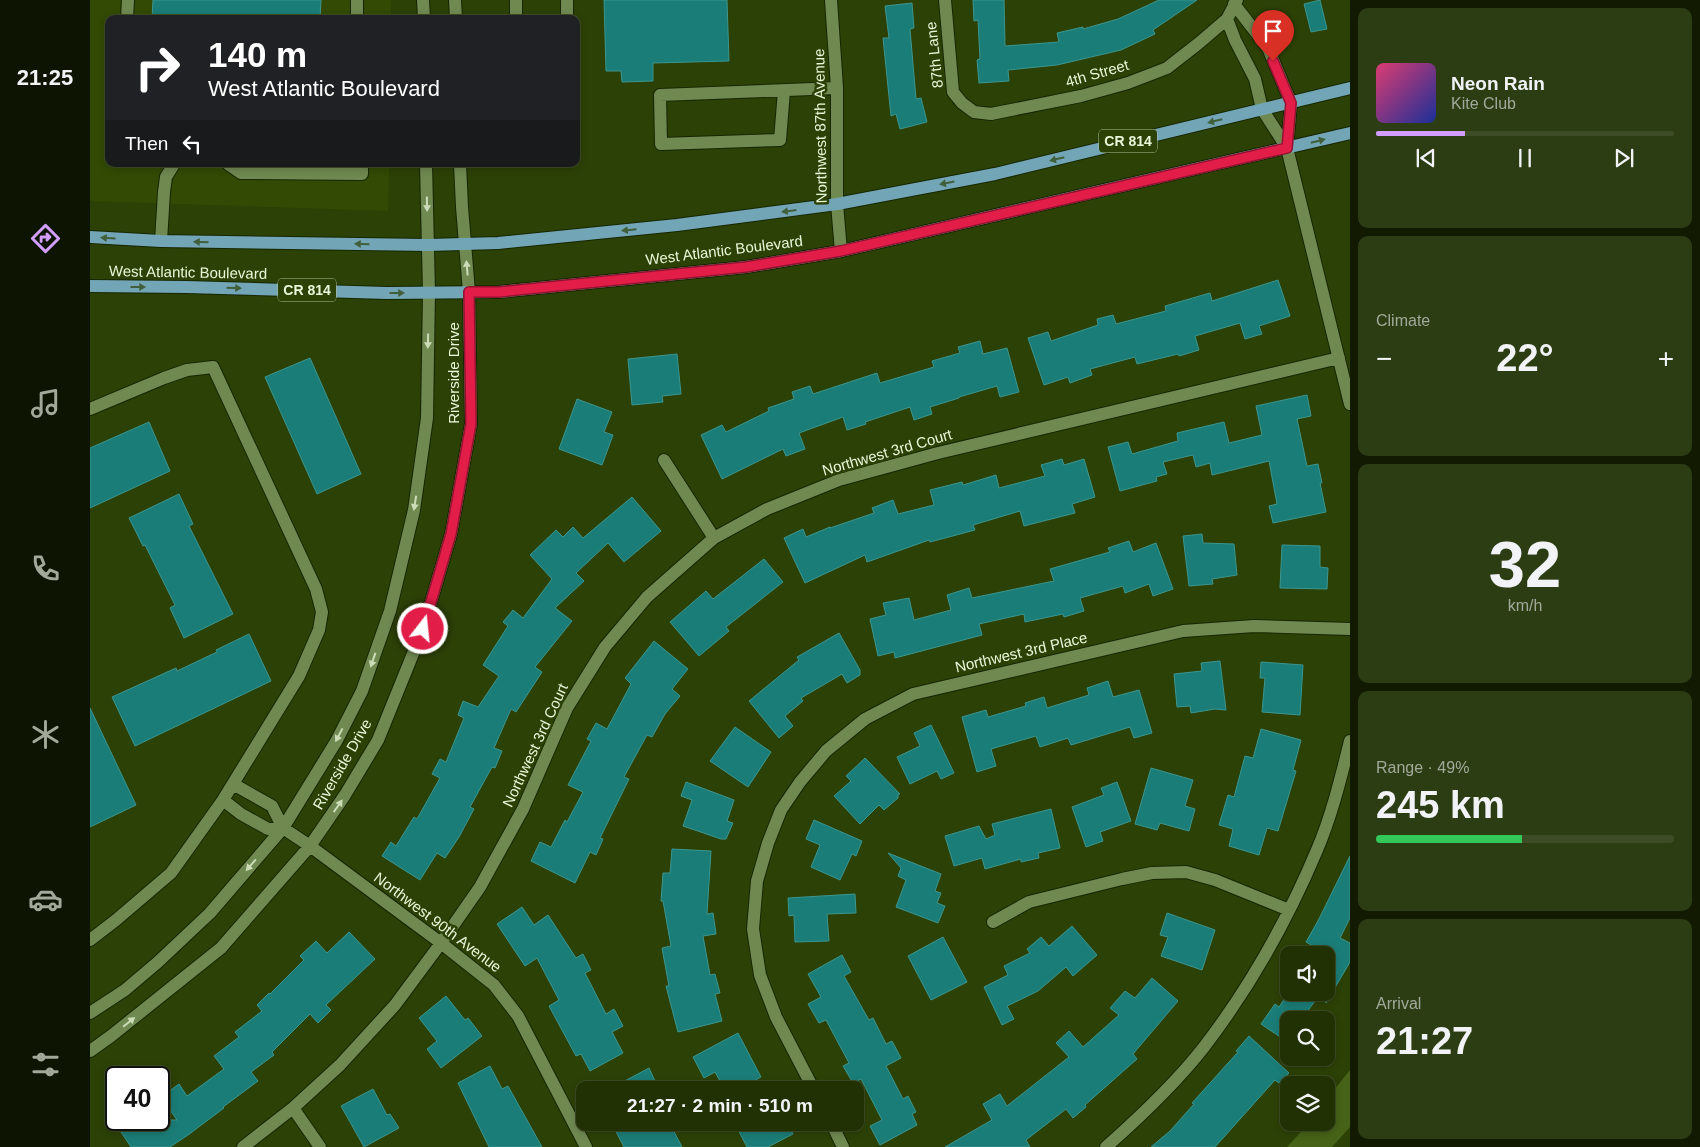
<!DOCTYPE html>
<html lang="en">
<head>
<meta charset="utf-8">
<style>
	body { margin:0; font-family:Arial,sans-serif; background:#2d3d13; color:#f1f3f6; height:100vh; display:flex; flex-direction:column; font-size:19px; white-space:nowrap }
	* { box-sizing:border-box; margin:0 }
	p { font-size:16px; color:#a2a99a }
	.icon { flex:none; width:28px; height:28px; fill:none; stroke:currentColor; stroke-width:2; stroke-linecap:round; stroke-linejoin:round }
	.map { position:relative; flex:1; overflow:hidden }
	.panel { display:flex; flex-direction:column; gap:8px; padding:8px; background:#121b02; width:350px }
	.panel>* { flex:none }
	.hud { position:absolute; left:15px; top:15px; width:475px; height:152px; border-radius:10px; box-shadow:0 2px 8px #0003,0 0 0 1px #3e4c26; background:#202124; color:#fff; overflow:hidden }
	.fabs { position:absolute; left:1190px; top:946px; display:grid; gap:10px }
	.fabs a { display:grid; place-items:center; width:55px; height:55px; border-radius:10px; background:#213104; box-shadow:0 2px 8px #0003,0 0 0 1px #3e4c26; font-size:25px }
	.speed { position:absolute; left:15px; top:1066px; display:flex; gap:10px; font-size:25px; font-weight:700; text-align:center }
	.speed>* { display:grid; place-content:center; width:65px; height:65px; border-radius:50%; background:#213104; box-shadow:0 2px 8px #0003,0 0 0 1px #3e4c26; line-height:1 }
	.speed .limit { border:2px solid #111; border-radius:8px; background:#fff; color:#111 }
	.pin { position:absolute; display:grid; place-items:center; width:42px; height:42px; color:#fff; margin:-51px -21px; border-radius:50% 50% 50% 0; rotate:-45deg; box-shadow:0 0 5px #0007 }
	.pin .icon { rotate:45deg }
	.me { position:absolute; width:55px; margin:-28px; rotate:16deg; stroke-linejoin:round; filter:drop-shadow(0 0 4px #0008) }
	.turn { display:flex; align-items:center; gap:18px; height:105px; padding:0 20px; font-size:22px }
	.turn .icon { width:65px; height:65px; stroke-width:2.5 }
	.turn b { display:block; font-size:35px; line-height:42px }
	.then { display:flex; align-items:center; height:48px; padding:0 20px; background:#0003; gap:10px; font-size:19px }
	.big { font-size:38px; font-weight:800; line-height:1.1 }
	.panel .widget { flex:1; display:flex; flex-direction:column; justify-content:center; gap:8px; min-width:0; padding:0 18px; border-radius:10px; background:#2d3d13 }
	.panel .dial { align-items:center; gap:0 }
	.dial b { font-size:65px; line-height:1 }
	.song { display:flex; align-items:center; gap:15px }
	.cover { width:60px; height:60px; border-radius:8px; background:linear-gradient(135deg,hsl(340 70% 55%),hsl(230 70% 35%)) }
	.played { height:5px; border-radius:2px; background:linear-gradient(90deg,#d19dfe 30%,#3e4c26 30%) }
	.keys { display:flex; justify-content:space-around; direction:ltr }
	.heat { display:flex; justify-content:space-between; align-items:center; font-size:28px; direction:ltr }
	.charge { height:8px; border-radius:4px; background:linear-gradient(90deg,#34c759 49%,#3e4c26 0) }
	.trip { position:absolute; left:486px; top:1081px; width:288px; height:50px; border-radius:10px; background:#213104; box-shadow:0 2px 8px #0003,0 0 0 1px #3e4c26; font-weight:800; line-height:50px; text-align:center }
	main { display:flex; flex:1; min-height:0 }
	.menu { display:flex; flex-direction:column; width:90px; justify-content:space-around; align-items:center; background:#0d1402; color:#a2a99a }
	.menu .icon { width:35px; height:35px }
	.menu .active { color:#d19dfe }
	.menu b { font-size:22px; color:#f1f3f6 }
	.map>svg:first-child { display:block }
	.built { fill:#324a04 }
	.water { fill:#466317 }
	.building { fill:#1b7d77; stroke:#3b968f }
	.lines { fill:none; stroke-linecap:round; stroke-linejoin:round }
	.minor-casing { stroke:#172600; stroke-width:14 }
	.major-casing { stroke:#172600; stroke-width:14 }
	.minor { stroke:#708951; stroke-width:12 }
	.major { stroke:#72a6b6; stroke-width:12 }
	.oneway { fill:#415f3b }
	.oneway2 { fill:#cbdcb7 }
	.route-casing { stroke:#92132f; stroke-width:12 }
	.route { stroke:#e11d48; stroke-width:9 }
	.labels { text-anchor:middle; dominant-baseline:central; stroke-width:5; stroke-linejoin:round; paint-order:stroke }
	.shield { fill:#2c4106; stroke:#b0c09a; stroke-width:1 }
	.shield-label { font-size:14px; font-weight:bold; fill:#e9f7d9 }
	.street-label { font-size:15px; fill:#e9f7d9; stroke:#2c4106 }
</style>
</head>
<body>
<main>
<nav class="menu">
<b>21:25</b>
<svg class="icon active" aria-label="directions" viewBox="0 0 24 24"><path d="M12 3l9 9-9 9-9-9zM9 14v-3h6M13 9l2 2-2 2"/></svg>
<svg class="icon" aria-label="music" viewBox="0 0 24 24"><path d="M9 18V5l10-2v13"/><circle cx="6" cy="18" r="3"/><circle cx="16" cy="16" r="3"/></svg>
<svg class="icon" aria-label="phone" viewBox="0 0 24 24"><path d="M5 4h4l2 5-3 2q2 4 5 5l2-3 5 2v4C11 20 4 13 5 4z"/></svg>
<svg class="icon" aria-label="climate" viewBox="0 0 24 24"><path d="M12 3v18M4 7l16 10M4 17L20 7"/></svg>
<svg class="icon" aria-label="car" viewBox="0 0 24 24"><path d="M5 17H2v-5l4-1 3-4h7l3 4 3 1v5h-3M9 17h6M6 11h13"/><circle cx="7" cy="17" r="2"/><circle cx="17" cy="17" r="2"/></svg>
<svg class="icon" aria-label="filters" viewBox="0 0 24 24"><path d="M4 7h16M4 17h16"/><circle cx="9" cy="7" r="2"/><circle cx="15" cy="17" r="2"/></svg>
</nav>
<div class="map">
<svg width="1260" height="1147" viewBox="0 0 1260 1147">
	<rect width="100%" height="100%" fill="#2c4106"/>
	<path class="built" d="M 0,0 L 301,0 L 301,19 L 19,19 L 19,164 L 299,164 L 298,211 L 0,201 Z"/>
	<path class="water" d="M 1260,1070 L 1260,1127 L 1242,1147 L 1197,1147 L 1219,1123 L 1236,1122 L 1236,1100 Z"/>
	<path class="building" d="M 63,0 L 231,0 L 230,19 L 62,19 Z
		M 514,0 L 637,0 L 639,61 L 563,63 L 563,81 L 532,82 L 531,71 L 516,71 Z
		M 883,0 L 914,0 L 915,46 L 969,42 L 967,33 L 993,27 L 993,29 L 1028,19 L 1069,0 L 1107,0 L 1063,30 L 1065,34 L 1031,50 L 967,65 L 918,70 L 919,81 L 889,83 L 887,60 L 890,59 L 888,20 L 884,21 Z
		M 1230,0 L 1237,29 L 1221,32 L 1214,4 Z
		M 822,3 L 824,28 L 820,29 L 826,99 L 831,98 L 837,122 L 810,129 L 806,114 L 801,116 L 793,38 L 799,38 L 795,6 Z
		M 1188,280 L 1200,316 L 1169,326 L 1172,334 L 1155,339 L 1150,323 L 1105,336 L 1109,350 L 1089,356 L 1088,354 L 1047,364 L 1045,357 L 1000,369 L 1002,375 L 980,383 L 978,377 L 954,385 L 938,338 L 958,332 L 961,341 L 1008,325 L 1007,319 L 1023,315 L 1026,324 L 1076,311 L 1075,306 L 1120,293 L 1122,301 Z
		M 890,341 L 893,354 L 917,348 L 929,392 L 910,397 L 907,386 L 869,397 L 869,398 L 840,407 L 842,414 L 824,420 L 820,407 L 775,422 L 776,424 L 757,430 L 753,417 L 709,433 L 715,449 L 696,456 L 693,449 L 632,479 L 611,435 L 632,425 L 636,432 L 679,411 L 678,408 L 704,399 L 702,392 L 720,386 L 723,394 L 787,373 L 790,383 L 844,367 L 842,361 L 870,353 L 868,347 Z
		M 587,354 L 591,394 L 572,396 L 573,402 L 542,405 L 538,359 Z
		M 220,358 L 271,474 L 227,494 L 175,377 Z
		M 1217,395 L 1221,416 L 1207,419 L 1217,466 L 1228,464 L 1232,483 L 1230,483 L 1236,512 L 1183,523 L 1179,506 L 1187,504 L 1179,461 L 1122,475 L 1120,463 L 1106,467 L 1103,455 L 1073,462 L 1077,474 L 1066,477 L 1067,481 L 1030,491 L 1018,447 L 1038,442 L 1042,454 L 1088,441 L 1087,433 L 1134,422 L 1139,443 L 1172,435 L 1166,406 Z
		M 487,399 L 522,412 L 514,432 L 523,435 L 512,465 L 469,449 Z
		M 59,422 L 80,471 L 0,508 L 0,448 Z
		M 972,459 L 974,465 L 994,459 L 1005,497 L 982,504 L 985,513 L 934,526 L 930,511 L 883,525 L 885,530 L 840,542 L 839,540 L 777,562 L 775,555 L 715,583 L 694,538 L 713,529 L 716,537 L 740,527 L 740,528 L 784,513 L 782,508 L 803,500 L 808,514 L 844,505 L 840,490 L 872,482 L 873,485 L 906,475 L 909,488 L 955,476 L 951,465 Z
		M 89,494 L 103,524 L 99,526 L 143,614 L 94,638 L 80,608 L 85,605 L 55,545 L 53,546 L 39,518 Z
		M 542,497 L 571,531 L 534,562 L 518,543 L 486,573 L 494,581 L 465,608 L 482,621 L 445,667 L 452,672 L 426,712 L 421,709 L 404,748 L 412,751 L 405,768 L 402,767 L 380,807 L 384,809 L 369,837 L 355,858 L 347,853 L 330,880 L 292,856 L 301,842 L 306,846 L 324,817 L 327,819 L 350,778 L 342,774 L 350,759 L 356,762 L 374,718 L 368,715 L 373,701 L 388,707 L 409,676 L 393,665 L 418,626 L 413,622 L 423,610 L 433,618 L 462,579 L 440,555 L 466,530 L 473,537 L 483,527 L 493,538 Z
		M 1112,534 L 1113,543 L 1144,544 L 1147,575 L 1122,579 L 1123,584 L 1099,586 L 1093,536 Z
		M 1039,541 L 1043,552 L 1066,543 L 1083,589 L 1063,596 L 1059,584 L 1035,593 L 1033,586 L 990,598 L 994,611 L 974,617 L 973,614 L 935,622 L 934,614 L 889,624 L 892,635 L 805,658 L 804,652 L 788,656 L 780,619 L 796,615 L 793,603 L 819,598 L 824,620 L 861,610 L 857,595 L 879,588 L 882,598 L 964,581 L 960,569 L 1020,552 L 1018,548 Z
		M 1192,545 L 1230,546 L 1230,567 L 1238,568 L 1237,589 L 1190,588 Z
		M 674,559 L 693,582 L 636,627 L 639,631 L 609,656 L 580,622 L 616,591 L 623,599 Z
		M 749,633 L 770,670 L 770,675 L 757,683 L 752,674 L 711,698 L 713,701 L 695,716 L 703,726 L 689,738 L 659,701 L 709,660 L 707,657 Z
		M 159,634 L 181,681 L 45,746 L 22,697 L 86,668 L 87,671 L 127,652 L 126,650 Z
		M 564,641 L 598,669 L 582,689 L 590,696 L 575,714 L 562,737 L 557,735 L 534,777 L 539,779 L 510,838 L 513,839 L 506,855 L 500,852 L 485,883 L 441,861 L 450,842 L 461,847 L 475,820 L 477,822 L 493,792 L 478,785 L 501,741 L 497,739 L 506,723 L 517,729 L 541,684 L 535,678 Z
		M 1130,661 L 1136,710 L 1125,709 L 1101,713 L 1100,706 L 1087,707 L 1084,674 L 1112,671 L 1111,663 Z
		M 1171,662 L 1213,665 L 1210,715 L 1172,712 L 1175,678 L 1170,678 Z
		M 1018,681 L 1023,697 L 1049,690 L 1062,733 L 1044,738 L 1040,727 L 981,745 L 978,738 L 950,747 L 946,736 L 901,749 L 906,766 L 887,772 L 872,717 L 896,710 L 898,717 L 936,706 L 935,703 L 954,697 L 957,708 L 999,695 L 997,688 Z
		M 0,708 L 46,805 L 0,827 Z
		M 841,725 L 864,773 L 851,779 L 847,771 L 820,784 L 807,757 L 830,746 L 824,733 Z
		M 645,727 L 681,752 L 658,787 L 620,761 Z
		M 1171,729 L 1211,740 L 1203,770 L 1206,771 L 1188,831 L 1177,828 L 1169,855 L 1139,846 L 1143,829 L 1129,825 L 1138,795 L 1144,797 L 1155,756 L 1163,758 Z
		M 775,758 L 810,794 L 808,794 L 808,798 L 794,810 L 789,805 L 770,824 L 744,796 L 761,781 L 756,776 Z
		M 1061,768 L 1103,780 L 1095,806 L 1105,809 L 1099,831 L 1070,823 L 1067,830 L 1045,824 Z
		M 596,782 L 644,800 L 637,821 L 643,823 L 636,839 L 631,839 L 593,826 L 602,800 L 591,796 Z
		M 1027,782 L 1041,821 L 1010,832 L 1013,841 L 996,847 L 982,807 L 1014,795 L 1011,788 Z
		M 961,809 L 970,848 L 948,853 L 949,858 L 931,862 L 931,859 L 895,869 L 892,858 L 864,866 L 855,836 L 889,826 L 896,839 L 905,835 L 902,824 Z
		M 724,820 L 772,841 L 766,856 L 762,854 L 750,880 L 721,867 L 730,845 L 716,839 Z
		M 582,849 L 621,851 L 617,914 L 623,913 L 626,934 L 613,936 L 620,975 L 625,974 L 630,993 L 625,994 L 632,1021 L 588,1032 L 576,986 L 579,986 L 572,948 L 581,946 L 573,901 L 571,901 L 573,873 L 580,873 Z
		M 798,853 L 851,874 L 845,891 L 851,893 L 847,903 L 855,906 L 848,923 L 806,907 L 816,880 L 808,876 L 811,868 Z
		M 1260,856 L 1260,918 L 1250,938 L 1260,943 L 1260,962 L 1236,1003 L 1236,955 L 1217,955 L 1223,946 L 1216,942 L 1229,919 Z
		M 765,894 L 766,913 L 737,914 L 739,941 L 705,942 L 704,915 L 699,916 L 698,898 Z
		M 432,907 L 444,925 L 458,915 L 486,958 L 493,954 L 501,970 L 495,973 L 516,1014 L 524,1009 L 533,1026 L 522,1032 L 533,1053 L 500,1071 L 491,1054 L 486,1056 L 459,1006 L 469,1000 L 447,958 L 435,966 L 407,924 Z
		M 1077,913 L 1125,930 L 1112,970 L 1071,956 L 1078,937 L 1070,935 Z
		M 982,926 L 1007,955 L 983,976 L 976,967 L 948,991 L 917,1006 L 924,1019 L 912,1025 L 894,987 L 918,975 L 914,966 L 940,953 L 937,949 L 951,937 L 959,946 Z
		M 259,932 L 285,959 L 236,1005 L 241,1010 L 228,1023 L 220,1014 L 182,1052 L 184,1055 L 161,1072 L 168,1081 L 133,1107 L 134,1108 L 98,1135 L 80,1147 L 41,1147 L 29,1129 L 41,1120 L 87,1120 L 71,1097 L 89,1084 L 97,1096 L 134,1069 L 124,1056 L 149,1037 L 145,1032 L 172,1011 L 167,1005 L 179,993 L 180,994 L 214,960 L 210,956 L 226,941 L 237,953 Z
		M 853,937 L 877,982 L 841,1000 L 818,956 Z
		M 752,955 L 761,972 L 754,976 L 779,1020 L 783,1018 L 796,1044 L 802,1041 L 811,1058 L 796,1066 L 813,1099 L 818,1096 L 826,1112 L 822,1114 L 827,1125 L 790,1145 L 780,1126 L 792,1120 L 771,1079 L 763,1083 L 753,1066 L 759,1063 L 736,1020 L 729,1023 L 718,1004 L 731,997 L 718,974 Z
		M 1062,978 L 1088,1001 L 1043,1054 L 1047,1059 L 995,1105 L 996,1107 L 983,1118 L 976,1109 L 936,1140 L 940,1147 L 855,1147 L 902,1120 L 893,1104 L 910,1094 L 917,1106 L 979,1057 L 966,1043 L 979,1031 L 993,1047 L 1029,1015 L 1020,1008 L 1035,991 L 1045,998 Z
		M 1199,992 L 1212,992 L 1225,1001 L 1211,1020 L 1199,1020 L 1199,1043 L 1171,1024 L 1185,1004 L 1189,1007 Z
		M 356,996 L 375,1020 L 378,1018 L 392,1036 L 351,1068 L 337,1049 L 347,1041 L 329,1018 Z
		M 648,1033 L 671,1077 L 647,1090 L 635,1090 L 625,1072 L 614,1078 L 603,1057 Z
		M 1159,1036 L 1199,1073 L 1189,1083 L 1185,1080 L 1125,1147 L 1061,1147 L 1080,1131 L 1104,1104 L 1102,1103 L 1148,1052 L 1146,1051 Z
		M 400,1066 L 412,1089 L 418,1086 L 452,1147 L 399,1147 L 368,1083 Z
		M 559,1068 L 565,1081 L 557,1085 L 560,1090 L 518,1090 Z
		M 283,1089 L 297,1115 L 300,1114 L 309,1128 L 274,1147 L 251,1106 Z
		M 521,1122 L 579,1122 L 592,1147 L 534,1147 Z
		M 644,1122 L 696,1122 L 703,1134 L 678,1147 L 657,1147 Z"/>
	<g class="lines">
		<defs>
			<path id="minor" d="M 267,0 L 267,19
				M 333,0 L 334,19
				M 365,0 L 366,19
				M 426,0 L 426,19
				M 477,0 L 477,19
				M 741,0 L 747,88 L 747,204 L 751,251
				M 855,0 L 863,92 L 872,103 L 884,112 L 901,114 L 991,96 L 1038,83 L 1077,68 L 1109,43 L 1137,19 L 1147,0
				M 1144,4 L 1178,48 L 1201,103 L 1197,148
				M 37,19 L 38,0
				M 1137,19 L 1145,40 L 1165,79 L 1172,109 L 1197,148 L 1260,404
				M 694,91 L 690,140 L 571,144 L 570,95 L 747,88
				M 138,164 L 151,173 L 272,174 L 272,164
				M 71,241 L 74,192 L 76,177 L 84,164
				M 0,409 L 74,378 L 97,370 L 123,367 L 226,589 L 232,612 L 229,630 L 209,676 L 133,800 L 81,873 L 26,920 L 0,940
				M 574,460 L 624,538
				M 143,784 L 182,806 L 193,828 L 220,846 L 351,943 L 404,985 L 428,1016 L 496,1147
				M 133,800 L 151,814 L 178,829 L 193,828
				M 903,922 L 939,902 L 1032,879 L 1062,873 L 1096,872 L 1125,880 L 1199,910
				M 0,1013 L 35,990 L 68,962 L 120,913 L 193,828 L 247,740 L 272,691 L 300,611 L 324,510 L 337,418 L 339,292 L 336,164
				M 0,1051 L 21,1036 L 131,948 L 220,846 L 255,795 L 288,740 L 333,629 L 361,534 L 381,424 L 379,292 L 372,207 L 370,164
				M 724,1090 L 686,1017 L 670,975 L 663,929 L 667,881 L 678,843 L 691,810 L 710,782 L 736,751 L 775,719 L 823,694 L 1093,631 L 1164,626 L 1260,629
				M 203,1108 L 230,1147
				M 741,1122 L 753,1147
				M 153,1147 L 203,1108 L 250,1065 L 305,1005 L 351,943 L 390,887 L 433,809 L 477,708 L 515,647 L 557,597 L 624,538 L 677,509 L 749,480 L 848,453 L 1249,358
				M 1016,1147 C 1050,1117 1086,1083 1114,1047 C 1160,987 1198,919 1227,850 C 1242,815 1251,777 1260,741"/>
			<path id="major" d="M 0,237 L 71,241 L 338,245 L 408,243 L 587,225 L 747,204 L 905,174 L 1260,88
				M 0,286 L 96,287 L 297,293 L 409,292 L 656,267 L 751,251 L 1260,133"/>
		</defs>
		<use href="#minor" class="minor-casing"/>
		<use href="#major" class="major-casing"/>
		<use href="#minor" class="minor"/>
		<use href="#major" class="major"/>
	</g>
	<defs><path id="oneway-solid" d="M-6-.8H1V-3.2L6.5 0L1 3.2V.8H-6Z" transform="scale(1.25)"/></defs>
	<g class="oneway">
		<use href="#oneway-solid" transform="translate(1125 121) rotate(166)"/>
		<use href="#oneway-solid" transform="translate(1228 141) rotate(-14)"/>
		<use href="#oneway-solid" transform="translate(967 159) rotate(166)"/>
		<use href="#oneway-solid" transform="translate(857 183) rotate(169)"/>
		<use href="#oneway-solid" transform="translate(699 211) rotate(173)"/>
		<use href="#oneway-solid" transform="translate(539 230) rotate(174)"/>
		<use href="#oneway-solid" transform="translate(18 238) rotate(-177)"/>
		<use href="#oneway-solid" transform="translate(111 242) rotate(-179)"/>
		<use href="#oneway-solid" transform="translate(272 244) rotate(-179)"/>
		<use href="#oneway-solid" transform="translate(48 287)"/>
		<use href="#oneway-solid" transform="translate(144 288) rotate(2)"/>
		<use href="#oneway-solid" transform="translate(307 293)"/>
	</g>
	<g class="oneway2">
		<use href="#oneway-solid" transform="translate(337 204) rotate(89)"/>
		<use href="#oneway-solid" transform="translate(377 268) rotate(-95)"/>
		<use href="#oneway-solid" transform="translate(338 341) rotate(91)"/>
		<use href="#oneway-solid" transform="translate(325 503) rotate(99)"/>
		<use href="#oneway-solid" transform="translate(283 660) rotate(109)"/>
		<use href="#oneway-solid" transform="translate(249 735) rotate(118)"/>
		<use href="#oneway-solid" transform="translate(248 806) rotate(-55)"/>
		<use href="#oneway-solid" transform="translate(161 865) rotate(131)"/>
		<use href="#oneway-solid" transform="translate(39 1022) rotate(-39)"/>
	</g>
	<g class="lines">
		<defs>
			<path id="route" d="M 333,629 L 361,534 L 381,424 L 379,292 L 409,292 L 656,267 L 751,251 L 1197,148 L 1201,103 L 1183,61"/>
		</defs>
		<use href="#route" class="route-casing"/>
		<use href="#route" class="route"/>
	</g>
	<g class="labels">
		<g class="shield">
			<rect x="1009" y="129.5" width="58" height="23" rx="4"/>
			<rect x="188" y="278.5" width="58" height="23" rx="4"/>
		</g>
		<g class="shield-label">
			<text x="1038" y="141">CR 814</text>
			<text x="217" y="290">CR 814</text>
		</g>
		<g class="street-label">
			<text transform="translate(844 55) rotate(-96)">87th Lane</text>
			<text transform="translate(1007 73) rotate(-16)">4th Street</text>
			<text transform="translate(730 126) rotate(-91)">Northwest 87th Avenue</text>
			<text transform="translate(634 250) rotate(-7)">West Atlantic Boulevard</text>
			<text transform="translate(98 272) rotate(1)">West Atlantic Boulevard</text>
			<text transform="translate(363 373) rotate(-90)">Riverside Drive</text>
			<text transform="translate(797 452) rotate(-16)">Northwest 3rd Court</text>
			<text transform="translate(931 652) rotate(-13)">Northwest 3rd Place</text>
			<text transform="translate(445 745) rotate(-65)">Northwest 3rd Court</text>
			<text transform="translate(252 764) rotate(-60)">Riverside Drive</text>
			<text transform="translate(348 922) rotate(37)">Northwest 90th Avenue</text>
		</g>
	</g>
</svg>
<div class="fabs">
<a><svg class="icon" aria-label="sound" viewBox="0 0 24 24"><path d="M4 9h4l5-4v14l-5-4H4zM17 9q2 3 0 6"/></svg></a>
<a><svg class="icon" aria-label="search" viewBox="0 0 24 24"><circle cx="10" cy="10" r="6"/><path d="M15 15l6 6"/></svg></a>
<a><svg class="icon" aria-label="layers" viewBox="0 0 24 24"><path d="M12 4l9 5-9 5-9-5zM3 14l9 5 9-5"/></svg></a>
</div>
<div class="speed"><div class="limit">40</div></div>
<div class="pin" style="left:1183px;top:61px;background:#d93025"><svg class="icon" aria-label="arrive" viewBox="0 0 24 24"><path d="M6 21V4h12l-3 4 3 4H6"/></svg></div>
<svg class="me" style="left:333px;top:629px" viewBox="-20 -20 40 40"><circle r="17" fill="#e11d48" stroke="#fff" stroke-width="3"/><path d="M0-11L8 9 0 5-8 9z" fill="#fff"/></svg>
<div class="trip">21:27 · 2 min · 510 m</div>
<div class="hud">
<div class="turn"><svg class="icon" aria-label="right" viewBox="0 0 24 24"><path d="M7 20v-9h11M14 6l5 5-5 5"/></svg><div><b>140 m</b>West Atlantic Boulevard</div></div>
<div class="then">Then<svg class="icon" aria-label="left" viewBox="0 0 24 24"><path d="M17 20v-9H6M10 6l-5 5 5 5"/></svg></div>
</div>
</div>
<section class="panel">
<div class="widget">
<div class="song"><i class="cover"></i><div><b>Neon Rain</b><p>Kite Club</p></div></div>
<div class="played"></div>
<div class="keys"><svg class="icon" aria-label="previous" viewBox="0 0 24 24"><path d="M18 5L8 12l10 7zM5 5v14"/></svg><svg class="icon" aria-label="pause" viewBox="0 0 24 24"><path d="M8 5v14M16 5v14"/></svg><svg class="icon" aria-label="next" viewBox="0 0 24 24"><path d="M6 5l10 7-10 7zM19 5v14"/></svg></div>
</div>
<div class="widget"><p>Climate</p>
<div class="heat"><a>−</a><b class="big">22°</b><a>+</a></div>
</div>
<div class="widget dial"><b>32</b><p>km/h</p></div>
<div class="widget"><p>Range · 49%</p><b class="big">245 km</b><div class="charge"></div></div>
<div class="widget"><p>Arrival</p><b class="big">21:27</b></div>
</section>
</main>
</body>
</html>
